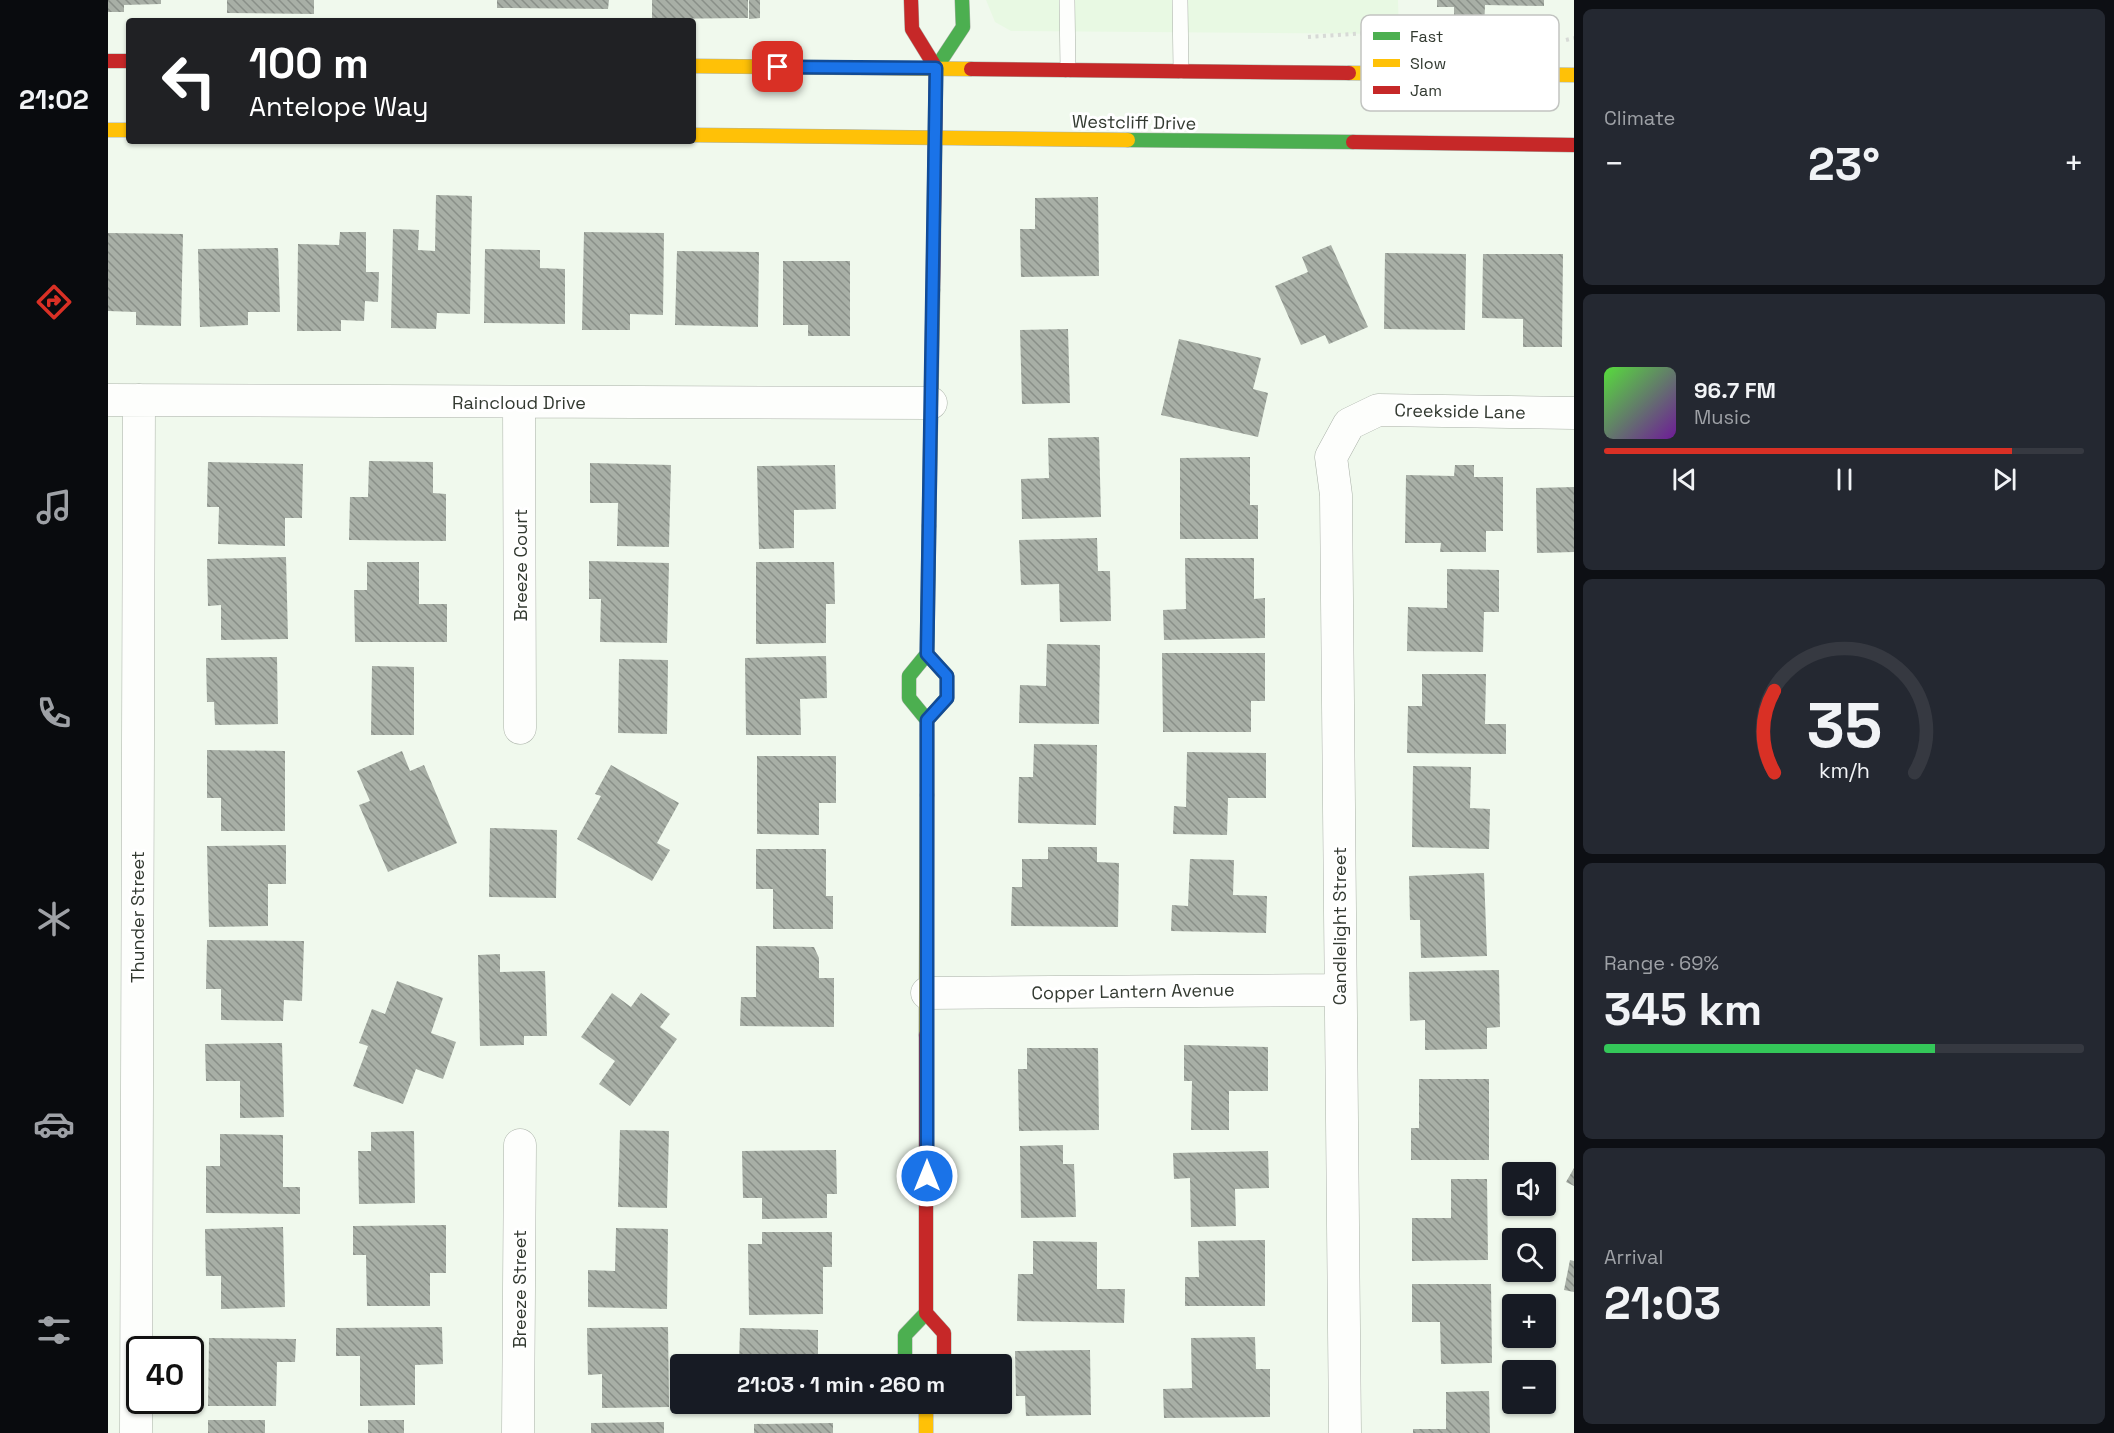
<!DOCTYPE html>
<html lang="en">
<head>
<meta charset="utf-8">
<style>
	body { margin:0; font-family:"Space Grotesk",sans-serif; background:#242831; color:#f1f3f6; height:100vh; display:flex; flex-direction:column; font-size:22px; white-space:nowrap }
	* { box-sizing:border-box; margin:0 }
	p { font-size:20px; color:#9ea1a6 }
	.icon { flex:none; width:33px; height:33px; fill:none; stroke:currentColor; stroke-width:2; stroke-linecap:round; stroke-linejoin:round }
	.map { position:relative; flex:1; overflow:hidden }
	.sheet { display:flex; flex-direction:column; gap:9px; padding:9px; background:#0d0f14; width:540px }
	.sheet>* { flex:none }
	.guide { position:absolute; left:18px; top:18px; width:570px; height:126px; border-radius:6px; box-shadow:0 2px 4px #0004; background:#202124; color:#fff; overflow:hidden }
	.buttons { position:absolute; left:1394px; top:1162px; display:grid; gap:12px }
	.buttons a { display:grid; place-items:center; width:54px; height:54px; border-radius:6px; background:#171b24; box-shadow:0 2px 4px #0004; font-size:30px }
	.speed { position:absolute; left:18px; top:1336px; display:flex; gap:12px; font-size:30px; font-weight:700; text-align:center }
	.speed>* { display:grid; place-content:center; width:78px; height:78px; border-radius:50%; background:#171b24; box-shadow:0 2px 4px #0004; line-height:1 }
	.speed .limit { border:3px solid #111; border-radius:9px; background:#fff; color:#111 }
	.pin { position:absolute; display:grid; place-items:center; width:51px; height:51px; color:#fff; margin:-26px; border-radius:12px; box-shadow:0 3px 9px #0006 }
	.me { position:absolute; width:66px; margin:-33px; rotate:0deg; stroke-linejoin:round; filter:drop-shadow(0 0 4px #0008) }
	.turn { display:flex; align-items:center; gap:21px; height:126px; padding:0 24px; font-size:27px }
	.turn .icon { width:78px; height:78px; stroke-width:2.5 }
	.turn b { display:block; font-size:42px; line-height:51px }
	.big { font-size:45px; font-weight:800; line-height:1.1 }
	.sheet .widget { flex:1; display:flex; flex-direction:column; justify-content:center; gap:9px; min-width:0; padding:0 21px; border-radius:9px; background:#242831 }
	.sheet .dial { align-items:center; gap:0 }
	.dial svg { height:156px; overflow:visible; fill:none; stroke:#363941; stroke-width:7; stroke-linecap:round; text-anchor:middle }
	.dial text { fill:#f1f3f6; stroke:none }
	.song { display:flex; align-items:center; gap:18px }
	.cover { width:72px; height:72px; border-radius:9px; background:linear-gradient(135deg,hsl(110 70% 55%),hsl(280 70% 35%)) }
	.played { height:6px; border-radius:3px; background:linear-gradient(90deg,#d93025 85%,#363941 85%) }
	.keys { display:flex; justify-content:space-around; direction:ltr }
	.heat { display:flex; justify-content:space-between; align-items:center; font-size:33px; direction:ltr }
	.charge { height:9px; border-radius:4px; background:linear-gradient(90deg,#34c759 69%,#363941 0) }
	.trip { position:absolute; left:562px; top:1354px; width:342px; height:60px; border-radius:6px; background:#171b24; box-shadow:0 2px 4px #0004; font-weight:800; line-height:60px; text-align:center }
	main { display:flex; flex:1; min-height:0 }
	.tab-bar { display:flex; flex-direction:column; width:108px; justify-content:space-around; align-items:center; background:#090b0e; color:#9ea1a6 }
	.tab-bar .icon { width:42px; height:42px }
	.tab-bar .on { color:#d93025 }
	.tab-bar b { font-size:27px; color:#f1f3f6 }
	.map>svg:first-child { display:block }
	.built { fill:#e8f9e3 }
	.building { fill:url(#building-back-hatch) }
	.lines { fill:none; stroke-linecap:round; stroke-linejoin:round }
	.lane-casing { stroke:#aab1a8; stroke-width:16 }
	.street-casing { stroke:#aab1a8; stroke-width:33 }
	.fast-casing { stroke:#aab1a8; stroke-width:15 }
	.slow-casing { stroke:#aab1a8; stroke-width:15 }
	.jam-casing { stroke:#aab1a8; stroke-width:15 }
	.path { stroke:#d7dad6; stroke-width:4; stroke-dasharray:3 4.5; stroke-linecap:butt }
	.lane { stroke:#fdfefc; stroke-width:15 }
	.street { stroke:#fdfefc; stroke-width:32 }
	.fast { stroke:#4caf50; stroke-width:14 }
	.slow { stroke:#ffc107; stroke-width:14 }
	.jam { stroke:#c62828; stroke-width:14 }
	.route-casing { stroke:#114b97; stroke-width:15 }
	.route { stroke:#1a73e8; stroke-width:10 }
	.labels { text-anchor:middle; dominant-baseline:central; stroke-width:6; stroke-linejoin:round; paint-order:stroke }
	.street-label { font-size:18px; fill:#323930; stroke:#fff }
	.key { fill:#fff; stroke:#c2c4c1; stroke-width:1.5 }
	.key-label { font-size:16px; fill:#323930 }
</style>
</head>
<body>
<main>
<nav class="tab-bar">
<b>21:02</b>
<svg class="icon on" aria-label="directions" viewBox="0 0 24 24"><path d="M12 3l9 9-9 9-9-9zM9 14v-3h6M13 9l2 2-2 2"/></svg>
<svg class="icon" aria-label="music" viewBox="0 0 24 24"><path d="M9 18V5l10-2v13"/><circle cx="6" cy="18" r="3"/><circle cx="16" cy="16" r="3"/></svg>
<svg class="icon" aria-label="phone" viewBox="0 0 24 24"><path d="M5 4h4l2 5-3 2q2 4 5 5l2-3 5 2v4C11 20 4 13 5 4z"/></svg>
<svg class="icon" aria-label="climate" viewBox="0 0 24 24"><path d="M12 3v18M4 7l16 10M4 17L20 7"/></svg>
<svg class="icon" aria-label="car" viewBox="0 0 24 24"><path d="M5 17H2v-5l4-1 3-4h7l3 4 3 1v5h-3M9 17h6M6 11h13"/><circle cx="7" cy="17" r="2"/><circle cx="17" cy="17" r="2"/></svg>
<svg class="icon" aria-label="filters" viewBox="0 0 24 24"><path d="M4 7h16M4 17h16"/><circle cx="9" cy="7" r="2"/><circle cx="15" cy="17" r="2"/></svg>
</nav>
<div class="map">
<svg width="1466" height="1433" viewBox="0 0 1466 1433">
	<defs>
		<pattern id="building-back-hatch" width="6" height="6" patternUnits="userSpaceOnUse" patternTransform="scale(1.5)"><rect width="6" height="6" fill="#a8afa6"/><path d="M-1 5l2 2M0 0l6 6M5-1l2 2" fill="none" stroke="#898f88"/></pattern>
	</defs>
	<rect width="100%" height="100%" fill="#f0f9ed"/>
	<path class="built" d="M 878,0 L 1290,0 L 1291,34 L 903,31 L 887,22 Z"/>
	<path class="building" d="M 0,0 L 53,0 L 53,4 L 16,5 L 16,12 L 0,12 Z
		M 119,0 L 206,0 L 206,14 L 119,13 Z
		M 389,0 L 501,0 L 500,9 L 389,8 Z
		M 544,0 L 640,0 L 640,18 L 544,19 Z
		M 641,0 L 652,0 L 652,18 L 641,19 Z
		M 1329,0 L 1436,0 L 1436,6 L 1377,5 L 1376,31 L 1346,30 L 1346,7 L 1329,7 Z
		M 328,195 L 364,196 L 362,314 L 329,313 L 328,329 L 283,328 L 285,229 L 311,230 L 310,250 L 327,251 Z
		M 990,197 L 991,276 L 913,277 L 912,229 L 927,229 L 927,198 Z
		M 232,232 L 258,232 L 258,272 L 271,272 L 270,302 L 257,301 L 256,321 L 233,320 L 233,331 L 189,331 L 190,244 L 231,245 Z
		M 476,232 L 556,233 L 555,315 L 522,314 L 522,330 L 474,330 Z
		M 0,233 L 75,234 L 73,326 L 28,325 L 28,312 L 0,311 Z
		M 1223,245 L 1260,327 L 1221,344 L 1217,335 L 1193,345 L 1167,286 L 1200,272 L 1194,257 Z
		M 170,248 L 172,312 L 140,312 L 140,325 L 92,327 L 90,249 Z
		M 377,249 L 432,250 L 432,268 L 457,269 L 457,324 L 376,323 Z
		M 569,251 L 651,252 L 650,327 L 567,325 Z
		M 1277,253 L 1358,254 L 1357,330 L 1276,329 Z
		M 1375,254 L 1455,254 L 1454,347 L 1415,347 L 1415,319 L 1374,318 Z
		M 675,261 L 742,261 L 742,336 L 700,336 L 700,325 L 675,325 Z
		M 960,329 L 962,403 L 914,404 L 912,330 Z
		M 1071,339 L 1153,358 L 1145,389 L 1160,393 L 1150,437 L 1053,415 Z
		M 991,437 L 993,517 L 914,519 L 913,479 L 941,478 L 940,438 Z
		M 1142,457 L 1142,505 L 1150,505 L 1150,539 L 1072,539 L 1072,458 Z
		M 261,461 L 325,462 L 325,493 L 338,494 L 338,541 L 241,540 L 242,497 L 260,497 Z
		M 100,462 L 195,464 L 194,518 L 177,518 L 177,546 L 110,544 L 111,507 L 99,507 Z
		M 482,463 L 563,465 L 561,547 L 509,546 L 510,503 L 482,503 Z
		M 727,465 L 728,509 L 686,510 L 686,548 L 651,549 L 649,466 Z
		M 1347,465 L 1366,465 L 1366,477 L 1395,477 L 1395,531 L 1378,531 L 1378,552 L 1332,552 L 1333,543 L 1297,543 L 1298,475 L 1346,476 Z
		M 1466,487 L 1466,552 L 1429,553 L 1428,488 Z
		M 989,538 L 990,571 L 1002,571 L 1003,621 L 952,622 L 951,584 L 913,585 L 911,540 Z
		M 178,557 L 180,639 L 113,640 L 113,605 L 100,606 L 99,559 Z
		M 1077,558 L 1146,558 L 1146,599 L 1157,598 L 1157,638 L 1056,640 L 1055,610 L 1078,609 Z
		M 481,561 L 561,563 L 559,643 L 492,642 L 493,599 L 481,599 Z
		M 259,562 L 311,562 L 311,604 L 339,604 L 339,642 L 247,642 L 246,590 L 259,590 Z
		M 648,562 L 726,562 L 727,604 L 718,604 L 718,643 L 648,644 Z
		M 1339,569 L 1391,570 L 1391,612 L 1376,612 L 1375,652 L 1299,651 L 1300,607 L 1339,608 Z
		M 939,644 L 992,645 L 991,724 L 911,723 L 912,685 L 938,686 Z
		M 1054,653 L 1157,653 L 1157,701 L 1143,701 L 1143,732 L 1055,732 Z
		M 718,656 L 719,698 L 692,699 L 693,735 L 638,735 L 637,658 Z
		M 169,657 L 170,724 L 107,725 L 106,702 L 99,702 L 98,658 Z
		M 511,659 L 560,660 L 559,734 L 510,733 Z
		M 264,666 L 306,667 L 306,735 L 263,735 Z
		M 1314,674 L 1378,674 L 1377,724 L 1398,724 L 1398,754 L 1299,753 L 1300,706 L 1314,706 Z
		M 926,744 L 989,745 L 988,825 L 910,823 L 911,777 L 925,777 Z
		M 99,750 L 177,751 L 177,831 L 113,831 L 113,798 L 99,798 Z
		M 294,751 L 302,771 L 316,765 L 349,843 L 280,872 L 251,805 L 262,801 L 249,771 Z
		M 1079,752 L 1158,753 L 1158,798 L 1120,798 L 1119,835 L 1065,834 L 1066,806 L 1078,807 Z
		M 649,756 L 728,756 L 728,803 L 711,803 L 711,835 L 649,834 Z
		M 503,765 L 571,803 L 549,843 L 562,850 L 544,881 L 469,839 L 493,796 L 487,794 Z
		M 1305,766 L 1363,767 L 1362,808 L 1382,809 L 1381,849 L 1304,847 Z
		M 382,828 L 449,830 L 448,898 L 381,897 Z
		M 178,845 L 178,884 L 160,884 L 160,926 L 101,927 L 99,846 Z
		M 940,847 L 989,847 L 989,862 L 1011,863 L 1010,927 L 903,926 L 904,887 L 914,887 L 914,859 L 940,859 Z
		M 648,849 L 718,849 L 718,896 L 725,896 L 725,929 L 665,929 L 665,889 L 648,889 Z
		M 1082,859 L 1126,860 L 1125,895 L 1159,896 L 1158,933 L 1063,931 L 1064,905 L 1080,906 Z
		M 1376,873 L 1379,956 L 1313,958 L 1312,920 L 1302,920 L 1301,876 Z
		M 99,940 L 196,941 L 194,1001 L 176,1000 L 175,1021 L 113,1020 L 113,989 L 98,989 Z
		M 648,946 L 706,947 L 711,958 L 711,978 L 726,978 L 726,1027 L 632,1026 L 633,997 L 648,997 Z
		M 392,954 L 392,972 L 437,971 L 439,1036 L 416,1036 L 416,1045 L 372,1046 L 370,955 Z
		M 1391,970 L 1392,1027 L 1379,1028 L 1379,1049 L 1317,1050 L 1317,1020 L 1302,1021 L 1301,972 Z
		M 289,981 L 335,998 L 323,1033 L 348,1042 L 335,1079 L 308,1069 L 295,1104 L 245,1086 L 260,1046 L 251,1043 L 264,1009 L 277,1014 Z
		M 504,993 L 523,1007 L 533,993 L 562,1014 L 552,1027 L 569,1039 L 522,1106 L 491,1084 L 507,1061 L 473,1037 Z
		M 174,1043 L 176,1117 L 132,1118 L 132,1081 L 98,1081 L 97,1044 Z
		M 1076,1045 L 1160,1047 L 1160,1091 L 1121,1091 L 1121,1130 L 1083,1130 L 1084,1081 L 1076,1081 Z
		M 919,1048 L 990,1048 L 991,1130 L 911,1131 L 910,1069 L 919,1069 Z
		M 1311,1079 L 1381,1079 L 1381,1160 L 1303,1160 L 1303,1128 L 1311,1128 Z
		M 512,1130 L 561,1131 L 559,1208 L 510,1207 Z
		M 306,1131 L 307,1203 L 251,1204 L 250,1151 L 263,1151 L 263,1132 Z
		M 112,1134 L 175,1135 L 175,1187 L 192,1187 L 192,1214 L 98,1213 L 98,1166 L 112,1166 Z
		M 955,1145 L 955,1164 L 966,1164 L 968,1217 L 913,1218 L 912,1146 Z
		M 728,1150 L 729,1194 L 719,1194 L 719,1218 L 654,1219 L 654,1198 L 635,1198 L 634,1151 Z
		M 1160,1151 L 1161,1188 L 1127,1189 L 1128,1226 L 1083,1227 L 1082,1178 L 1066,1179 L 1065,1153 Z
		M 1466,1168 L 1466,1186 L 1458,1182 Z
		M 1343,1179 L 1379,1179 L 1380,1260 L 1304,1261 L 1304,1218 L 1343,1218 Z
		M 338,1225 L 338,1273 L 322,1273 L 322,1306 L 259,1306 L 258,1255 L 245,1255 L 245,1226 Z
		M 175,1227 L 177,1307 L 113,1309 L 113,1276 L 98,1276 L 97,1229 Z
		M 508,1228 L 560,1229 L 559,1309 L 480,1307 L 480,1270 L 507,1271 Z
		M 654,1232 L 724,1232 L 724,1267 L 715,1267 L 715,1314 L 641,1315 L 640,1244 L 654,1244 Z
		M 1157,1240 L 1157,1306 L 1077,1306 L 1077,1277 L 1091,1277 L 1090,1241 Z
		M 925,1241 L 989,1242 L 989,1289 L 1017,1289 L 1016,1323 L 909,1321 L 910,1274 L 925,1274 Z
		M 1462,1260 L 1466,1261 L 1466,1292 L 1456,1290 Z
		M 1304,1284 L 1383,1284 L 1384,1363 L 1333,1364 L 1332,1322 L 1304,1322 Z
		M 334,1327 L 335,1364 L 307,1365 L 307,1405 L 252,1406 L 252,1356 L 228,1356 L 228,1328 Z
		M 560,1327 L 561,1407 L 494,1408 L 494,1374 L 480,1375 L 479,1328 Z
		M 632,1328 L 710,1330 L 710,1362 L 725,1362 L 725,1365 L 631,1365 Z
		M 1147,1337 L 1148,1369 L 1162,1369 L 1162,1417 L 1056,1418 L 1055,1389 L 1084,1388 L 1083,1338 Z
		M 101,1338 L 188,1339 L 187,1362 L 169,1362 L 168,1406 L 100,1406 Z
		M 982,1350 L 983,1415 L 918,1416 L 917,1396 L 908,1396 L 907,1351 Z
		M 1381,1391 L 1382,1433 L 1305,1433 L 1305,1429 L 1338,1429 L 1338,1392 Z
		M 631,1404 L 724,1404 L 724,1411 L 631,1409 Z
		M 100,1420 L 157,1420 L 157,1433 L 100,1433 Z
		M 260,1420 L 296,1420 L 296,1433 L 260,1433 Z
		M 556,1422 L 556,1433 L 483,1433 L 483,1423 Z
		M 725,1423 L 725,1433 L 646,1433 L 646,1424 Z"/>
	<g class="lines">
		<defs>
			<path id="lane" d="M 959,0 L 960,70
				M 1072,0 L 1073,71"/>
			<path id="street" d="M 0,400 L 823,403
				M 411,402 L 412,728
				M 819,993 L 1232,990
				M 28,1433 L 31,400
				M 410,1433 L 412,1145
				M 1237,1433 L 1228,495 L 1223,457 L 1241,424 L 1270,410 L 1466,413"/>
			<path id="fast" d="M 828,68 L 855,27 L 854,0
				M 1020,140 L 1245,142
				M 819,795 L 819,720 L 801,698 L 801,676 L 819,654 L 821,526
				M 804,1365 L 797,1358 L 797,1335 L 818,1313"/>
			<path id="slow" d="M 585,66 L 863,69
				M 1241,73 L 1466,75
				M 0,130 L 21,130
				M 585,135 L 1020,140
				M 821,526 L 825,290
				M 819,654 L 839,676 L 839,698 L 819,720
				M 818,1035 L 819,795
				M 818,1404 L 818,1433"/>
			<path id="jam" d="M 803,0 L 804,29 L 828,68 L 825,290
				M 0,61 L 21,61
				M 863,69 L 1241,73
				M 1245,142 L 1466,145
				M 818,1035 L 818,1313 L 836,1333 L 836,1358 L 831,1365"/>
		</defs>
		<use href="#lane" class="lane-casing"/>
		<use href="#street" class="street-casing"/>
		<use href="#fast" class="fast-casing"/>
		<use href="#slow" class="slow-casing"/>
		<use href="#jam" class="jam-casing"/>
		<path class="path" d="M 1200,37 L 1261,33 L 1271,39
			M 1458,40 L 1466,38"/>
		<use href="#lane" class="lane"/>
		<use href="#street" class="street"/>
		<use href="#fast" class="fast"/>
		<use href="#slow" class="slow"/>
		<use href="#jam" class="jam"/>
	</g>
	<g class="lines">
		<defs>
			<path id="route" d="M 670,67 L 828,68 L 819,654 L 839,676 L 839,698 L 819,720 L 819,1176"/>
		</defs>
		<use href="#route" class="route-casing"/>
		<use href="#route" class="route"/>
	</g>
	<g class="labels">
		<g class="street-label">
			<text transform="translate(1026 122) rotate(1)">Westcliff Drive</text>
			<text x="411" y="402">Raincloud Drive</text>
			<text transform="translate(1352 411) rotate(1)">Creekside Lane</text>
			<text transform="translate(412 565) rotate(-90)">Breeze Court</text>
			<text transform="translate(29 917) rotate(-90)">Thunder Street</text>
			<text transform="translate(1231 926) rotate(-90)">Candlelight Street</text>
			<text transform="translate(1025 991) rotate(-1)">Copper Lantern Avenue</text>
			<text transform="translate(411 1289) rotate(-90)">Breeze Street</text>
		</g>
	</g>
	<rect x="1253" y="15" width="198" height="96" rx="9" class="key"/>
	<rect x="1265" y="32" width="27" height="8" fill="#4caf50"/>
	<rect x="1265" y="59" width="27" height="8" fill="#ffc107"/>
	<rect x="1265" y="86" width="27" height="8" fill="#c62828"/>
	<g class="key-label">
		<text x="1302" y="42">Fast</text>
		<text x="1302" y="69">Slow</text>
		<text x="1302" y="96">Jam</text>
	</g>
</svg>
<div class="buttons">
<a><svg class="icon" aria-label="sound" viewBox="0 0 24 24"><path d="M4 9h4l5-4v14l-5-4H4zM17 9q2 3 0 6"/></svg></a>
<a><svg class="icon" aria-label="search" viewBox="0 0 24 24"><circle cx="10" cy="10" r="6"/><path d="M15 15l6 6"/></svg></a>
<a>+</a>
<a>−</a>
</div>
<div class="speed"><div class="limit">40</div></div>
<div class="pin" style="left:670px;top:67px;background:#d93025"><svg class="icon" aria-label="arrive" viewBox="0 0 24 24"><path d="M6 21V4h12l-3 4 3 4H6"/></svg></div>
<svg class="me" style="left:819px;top:1176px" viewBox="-20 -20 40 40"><circle r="17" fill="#1a73e8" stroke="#fff" stroke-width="3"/><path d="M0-11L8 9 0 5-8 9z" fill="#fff"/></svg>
<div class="trip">21:03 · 1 min · 260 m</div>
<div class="guide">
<div class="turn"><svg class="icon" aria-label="left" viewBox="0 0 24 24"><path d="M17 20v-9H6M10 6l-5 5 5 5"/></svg><div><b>100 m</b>Antelope Way</div></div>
</div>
</div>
<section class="sheet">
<div class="widget"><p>Climate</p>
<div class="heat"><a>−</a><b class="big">23°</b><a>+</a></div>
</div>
<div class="widget">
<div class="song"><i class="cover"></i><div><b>96.7 FM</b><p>Music</p></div></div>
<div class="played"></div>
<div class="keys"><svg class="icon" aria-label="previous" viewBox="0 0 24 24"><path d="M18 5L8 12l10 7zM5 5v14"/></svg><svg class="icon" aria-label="pause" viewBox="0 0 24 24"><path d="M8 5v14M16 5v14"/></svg><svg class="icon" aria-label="next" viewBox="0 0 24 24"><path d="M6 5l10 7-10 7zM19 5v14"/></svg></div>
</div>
<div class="widget dial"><svg viewBox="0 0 100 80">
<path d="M14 69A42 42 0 1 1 86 69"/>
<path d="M14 69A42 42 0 0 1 14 27" stroke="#d93025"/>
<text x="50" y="56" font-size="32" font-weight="700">35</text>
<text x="50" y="72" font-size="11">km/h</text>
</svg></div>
<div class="widget"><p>Range · 69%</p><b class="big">345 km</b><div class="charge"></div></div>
<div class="widget"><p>Arrival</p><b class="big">21:03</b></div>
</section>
</main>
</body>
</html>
